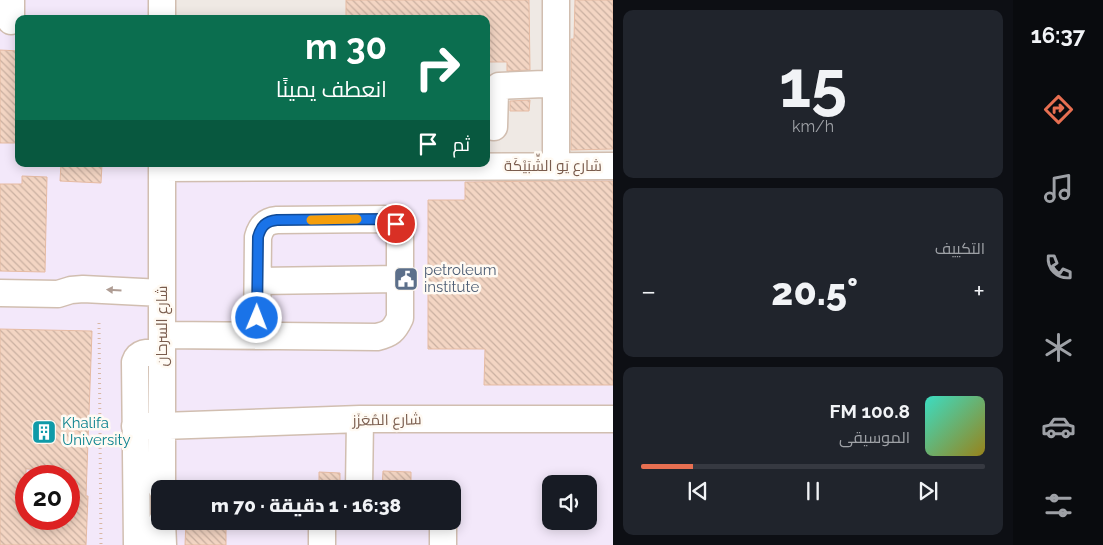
<!DOCTYPE html>
<html lang="ar">
<head>
<meta charset="utf-8">
<style>
	body { margin:0; font-family:Raleway,Cairo,sans-serif; background:#20242c; color:#f1f3f6; direction:rtl; height:100vh; display:flex; flex-direction:column; font-size:19px; white-space:nowrap }
	* { box-sizing:border-box; margin:0 }
	p { font-size:16px; color:#9ea1a6 }
	.icon { flex:none; width:28px; height:28px; fill:none; stroke:currentColor; stroke-width:2; stroke-linecap:round; stroke-linejoin:round }
	.map { position:relative; flex:1; overflow:hidden; direction:ltr }
	.side { display:flex; flex-direction:column; gap:10px; padding:10px; background:#0d0f14; width:400px }
	.side>* { flex:none }
	.banner { position:absolute; left:15px; top:15px; width:475px; height:152px; border-radius:10px; box-shadow:0 2px 12px #0003; direction:rtl; background:#0b6e4f; color:#fff; overflow:hidden }
	.buttons { position:absolute; left:542px; top:475px; display:grid; gap:10px }
	.buttons a { display:grid; place-items:center; width:55px; height:55px; border-radius:10px; background:#171b24; box-shadow:0 2px 12px #0003; font-size:25px }
	.speed { position:absolute; left:15px; top:465px; display:flex; gap:10px; font-size:25px; font-weight:700; text-align:center }
	.speed>* { display:grid; place-content:center; width:65px; height:65px; border-radius:50%; background:#171b24; box-shadow:0 2px 12px #0003; line-height:1 }
	.speed .limit { border:8px solid #d22; background:#fff; color:#111 }
	.pin { position:absolute; display:grid; place-items:center; width:42px; height:42px; color:#fff; margin:-21px; border:2px solid #fff; border-radius:50%; box-shadow:0 1px 5px #0007 }
	.me { position:absolute; width:55px; margin:-28px; rotate:1deg; stroke-linejoin:round; filter:drop-shadow(0 0 4px #0008) }
	.turn { display:flex; align-items:center; gap:18px; height:105px; padding:0 20px; font-size:22px }
	.turn .icon { width:65px; height:65px; stroke-width:2.5 }
	.turn b { display:block; font-size:35px; line-height:42px }
	.then { display:flex; align-items:center; height:48px; padding:0 20px; background:#0003; gap:10px; font-size:19px }
	.big { font-size:38px; font-weight:800; line-height:1.1 }
	.side .tile { flex:1; display:flex; flex-direction:column; justify-content:center; gap:8px; min-width:0; padding:0 18px; border-radius:10px; background:#20242c }
	.side .dial { align-items:center; gap:0 }
	.dial b { font-size:65px; line-height:1 }
	.song { display:flex; align-items:center; gap:15px }
	.cover { width:60px; height:60px; border-radius:8px; background:linear-gradient(135deg,hsl(170 70% 55%),hsl(50 70% 35%)) }
	.played { height:5px; border-radius:2px; background:linear-gradient(90deg,#e76f51 15%,#363941 15%) }
	.keys { display:flex; justify-content:space-around; direction:ltr }
	.heat { display:flex; justify-content:space-between; align-items:center; font-size:28px; direction:ltr }
	.trip { position:absolute; left:151px; top:480px; width:310px; height:50px; border-radius:10px; background:#171b24; box-shadow:0 2px 12px #0003; font-weight:800; line-height:50px; text-align:center; direction:rtl }
	main { display:flex; flex:1; min-height:0 }
	.dock { display:flex; flex-direction:column; width:90px; justify-content:space-around; align-items:center; background:#090b0e; color:#9ea1a6 }
	.dock .icon { width:35px; height:35px }
	.dock .on { color:#e76f51 }
	.dock b { font-size:22px; color:#f1f3f6 }
	.map>svg:first-child { display:block }
	.industrial { fill:#efe9e4 }
	.education { fill:#f3e8fa; fill-rule:evenodd }
	.building { fill:url(#building-back-hatch); stroke:#e6bba3; fill-rule:evenodd }
	.lines { fill:none; stroke-linecap:round; stroke-linejoin:round }
	.minor-casing { stroke:#d1beb0; stroke-width:29 }
	.path { stroke:#d9b8a5; stroke-width:3; stroke-dasharray:1 4; stroke-linecap:butt }
	.minor { stroke:#fff; stroke-width:26 }
	.oneway { fill:#af9d94 }
	.route-casing { stroke:#114b97; stroke-width:12 }
	.route { stroke:#1a73e8; stroke-width:9 }
	.slow { stroke:#f59e0b; stroke-width:9 }
	.labels { text-anchor:middle; dominant-baseline:central; stroke-width:5; stroke-linejoin:round; paint-order:stroke }
	.street-label { font-size:15px; fill:#7a5c4d; stroke:#fffaf3 }
	.service-label { font-size:15px; fill:#4e5e75; stroke:#fffaf3; text-anchor:start }
	.culture-label { font-size:15px; fill:#0d838f; stroke:#fffaf3; text-anchor:start }
</style>
</head>
<body>
<main>
<nav class="dock">
<b>16:37</b>
<svg class="icon on" aria-label="directions" viewBox="0 0 24 24"><path d="M12 3l9 9-9 9-9-9zM9 14v-3h6M13 9l2 2-2 2"/></svg>
<svg class="icon" aria-label="music" viewBox="0 0 24 24"><path d="M9 18V5l10-2v13"/><circle cx="6" cy="18" r="3"/><circle cx="16" cy="16" r="3"/></svg>
<svg class="icon" aria-label="phone" viewBox="0 0 24 24"><path d="M5 4h4l2 5-3 2q2 4 5 5l2-3 5 2v4C11 20 4 13 5 4z"/></svg>
<svg class="icon" aria-label="climate" viewBox="0 0 24 24"><path d="M12 3v18M4 7l16 10M4 17L20 7"/></svg>
<svg class="icon" aria-label="car" viewBox="0 0 24 24"><path d="M5 17H2v-5l4-1 3-4h7l3 4 3 1v5h-3M9 17h6M6 11h13"/><circle cx="7" cy="17" r="2"/><circle cx="17" cy="17" r="2"/></svg>
<svg class="icon" aria-label="filters" viewBox="0 0 24 24"><path d="M4 7h16M4 17h16"/><circle cx="9" cy="7" r="2"/><circle cx="15" cy="17" r="2"/></svg>
</nav>
<section class="side">
<div class="tile dial"><b>15</b><p>km/h</p></div>
<div class="tile"><p>التكييف</p>
<div class="heat"><a>−</a><b class="big">20.5°</b><a>+</a></div>
</div>
<div class="tile">
<div class="song"><i class="cover"></i><div><b>100.8 FM</b><p>الموسيقى</p></div></div>
<div class="played"></div>
<div class="keys"><svg class="icon" aria-label="previous" viewBox="0 0 24 24"><path d="M18 5L8 12l10 7zM5 5v14"/></svg><svg class="icon" aria-label="pause" viewBox="0 0 24 24"><path d="M8 5v14M16 5v14"/></svg><svg class="icon" aria-label="next" viewBox="0 0 24 24"><path d="M6 5l10 7-10 7zM19 5v14"/></svg></div>
</div>
</section>
<div class="map">
<svg width="613" height="545" viewBox="0 0 613 545">
	<defs>
		<pattern id="building-back-hatch" width="6" height="6" patternUnits="userSpaceOnUse" patternTransform="scale(1.25)"><rect width="6" height="6" fill="#f3d5c3"/><path d="M-1 5l2 2M0 0l6 6M5-1l2 2" fill="none" stroke="#cab0a1"/></pattern>
	</defs>
	<rect width="100%" height="100%" fill="#fdf6ec"/>
	<path class="industrial" d="M 162,0 L 613,0 L 613,154 L 486,154 L 486,19 L 162,19 Z"/>
	<path class="education" d="M 0,0 L 149,0 L 151,19 L 19,19 L 19,164 L 486,164 L 613,154 L 613,545 L 0,545 ZM 26,476 L 69,476 L 69,519 L 26,519 ZM 551,484 L 589,484 L 589,521 L 551,521 ZM 160,489 L 452,489 L 452,521 L 160,521 Z"/>
	<path class="building" d="M 346,0 L 529,0 L 530,70 L 507,71 L 507,62 L 486,62 L 486,19 L 346,19 Z
		M 575,0 L 613,0 L 613,149 L 571,150 L 571,39 L 574,39 Z
		M 0,50 L 19,51 L 19,143 L 0,143 Z
		M 530,100 L 529,111 L 510,111 L 510,101 Z
		M 61,164 L 102,164 L 101,183 L 60,181 Z
		M 22,176 L 47,177 L 45,272 L 0,271 L 0,184 L 22,184 Z
		M 553,181 L 613,181 L 613,385 L 484,385 L 485,349 L 428,349 L 428,200 L 465,200 L 465,182 Z
		M 0,329 L 92,331 L 86,496 L 88,496 L 86,545 L 0,545 ZM 26,469 L 69,470 L 69,519 L 26,519 Z
		M 383,471 L 411,472 L 411,489 L 382,489 Z
		M 319,472 L 340,473 L 340,489 L 319,489 Z
		M 186,521 L 226,521 L 226,545 L 185,545 Z"/>
	<g class="lines">
		<defs>
			<path id="minor" d="M 162,0 L 162,19
				M 556,0 L 556,167
				M 11,21 L 11,0
				M 494,127 L 495,92 L 496,89 L 499,86 L 544,84
				M 162,168 L 613,166
				M 258,281 L 400,279
				M 0,293 L 58,294 L 71,290 L 83,289 L 162,293
				M 162,335 L 377,337 C 390,334 394,331 400,318 L 400,230 C 396,223 392,221 384,219 L 277,220 C 266,221 261,226 258,237 L 257,336
				M 135,426 L 162,426 L 360,419 L 613,419
				M 162,489 L 162,164
				M 359,489 L 360,419
				M 162,521 L 163,545
				M 322,521 L 322,545
				M 137,545 L 135,362 C 139,350 151,353 162,353
				M 443,545 L 443,521"/>
		</defs>
		<use href="#minor" class="minor-casing"/>
		<path class="path" d="M 99,323 L 101,545"/>
		<use href="#minor" class="minor"/>
	</g>
	<defs><path id="oneway-solid" d="M-6-.8H1V-3.2L6.5 0L1 3.2V.8H-6Z" transform="scale(1.25)"/></defs>
	<use class="oneway" href="#oneway-solid" transform="translate(114 290) rotate(-177)"/>
	<g class="lines">
		<defs>
			<path id="route" d="M 257,318 L 258,237 C 261,226 266,221 277,220 L 384,219 L 391,220 L 396,224"/>
		</defs>
		<use href="#route" class="route-casing"/>
		<use href="#route" class="route"/>
		<path class="slow" d="M 311,220 L 357,219"/>
	</g>
	<defs>
		<symbol id="civic-square" viewBox="-11 -11 22 22"><rect x="-9" y="-9" width="18" height="18" rx="4" fill="#5c6f8a" stroke="#fffaf3"/><path d="M-.6-6.5H3V-4.5H.6V-3L4-1V1h2V6H-6V1h2V-1L-.6-3ZM-1.2 2.5V6h2.4V2.5Z" fill="#fff"/></symbol>
		<symbol id="building-square" viewBox="-11 -11 22 22"><rect x="-9" y="-9" width="18" height="18" rx="4" fill="#0f9aa8" stroke="#fffaf3"/><path d="M-4-6H4V6H1V3H-1V6H-4ZM-2.5-4.3h1.7v1.8h-1.7ZM.8-4.3h1.7v1.8H.8ZM-2.5-1h1.7V.8h-1.7ZM.8-1h1.7V.8H.8Z" fill="#fff"/></symbol>
	</defs>
	<g fill-rule="evenodd">
		<use href="#civic-square" x="392" y="265" width="28" height="28"/>
		<use href="#building-square" x="30" y="418" width="28" height="28"/>
	</g>
	<g class="labels">
		<g class="street-label">
			<text x="553" y="166">شارع يَو الشِّبَيْكَة</text>
			<text transform="translate(162 326) rotate(-90)">شارع السرحان</text>
			<text transform="translate(387 420) rotate(-1)">شارع المُعَزَز</text>
		</g>
		<g class="service-label">
			<text x="424" y="270">petroleum<tspan x="424" dy="17">institute</tspan></text>
		</g>
		<g class="culture-label">
			<text x="62" y="423">Khalifa<tspan x="62" dy="17">University</tspan></text>
		</g>
	</g>
</svg>
<div class="buttons">
<a><svg class="icon" aria-label="sound" viewBox="0 0 24 24"><path d="M4 9h4l5-4v14l-5-4H4zM17 9q2 3 0 6"/></svg></a>
</div>
<div class="speed"><div class="limit">20</div></div>
<div class="pin" style="left:396px;top:224px;background:#d93025"><svg class="icon" aria-label="arrive" viewBox="0 0 24 24"><path d="M6 21V4h12l-3 4 3 4H6"/></svg></div>
<svg class="me" style="left:257px;top:318px" viewBox="-20 -20 40 40"><circle r="17" fill="#1a73e8" stroke="#fff" stroke-width="3"/><path d="M0-11L8 9 0 5-8 9z" fill="#fff"/></svg>
<div class="trip">16:38 · 1 دقيقة · 70 m</div>
<div class="banner">
<div class="turn"><svg class="icon" aria-label="right" viewBox="0 0 24 24"><path d="M7 20v-9h11M14 6l5 5-5 5"/></svg><div><b>30 m</b>انعطف يمينًا</div></div>
<div class="then">ثم<svg class="icon" aria-label="arrive" viewBox="0 0 24 24"><path d="M6 21V4h12l-3 4 3 4H6"/></svg></div>
</div>
</div>
</main>
</body>
</html>
